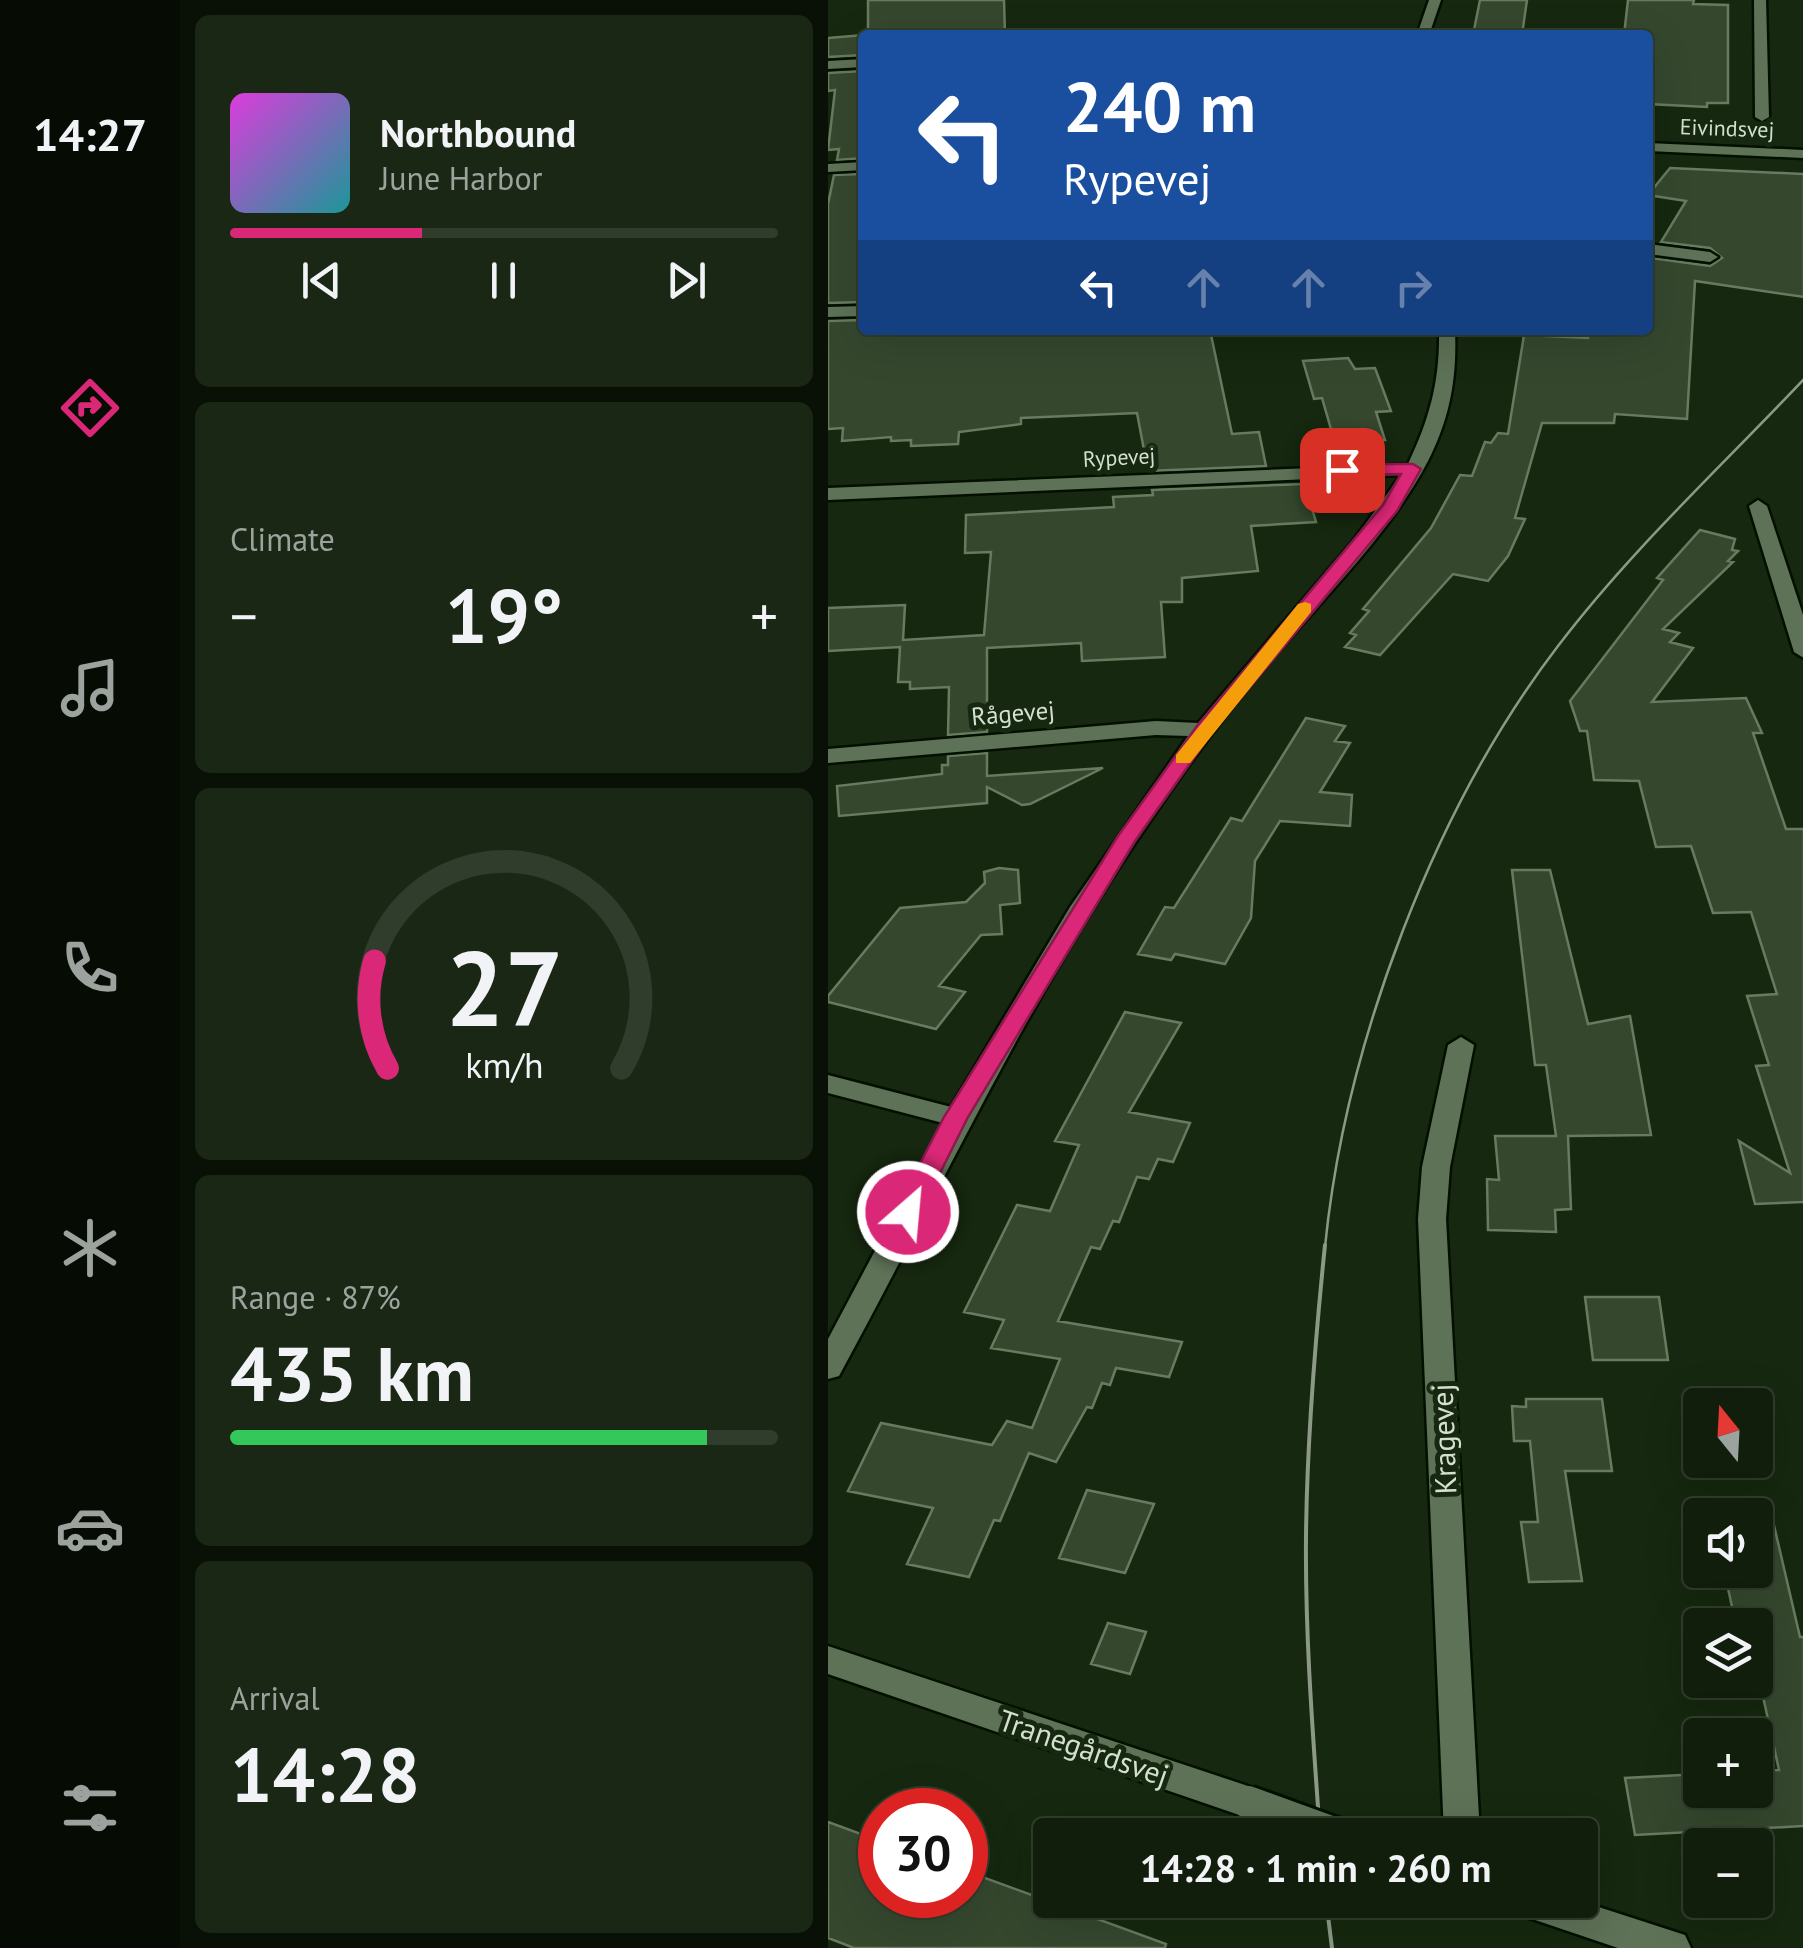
<!DOCTYPE html>
<html lang="en">
<head>
<meta charset="utf-8">
<style>
	body { margin:0; font-family:"PT Sans",sans-serif; background:#192714; color:#f1f3f6; height:100vh; display:flex; flex-direction:column; font-size:38px; white-space:nowrap }
	* { box-sizing:border-box; margin:0 }
	p { font-size:32px; color:#9ca29d }
	.icon { flex:none; width:55px; height:55px; fill:none; stroke:currentColor; stroke-width:2; stroke-linecap:round; stroke-linejoin:round }
	.map { position:relative; flex:1; overflow:hidden }
	.drawer { display:flex; flex-direction:column; gap:15px; padding:15px; background:#091006; width:648px }
	.drawer>* { flex:none }
	.banner { position:absolute; left:30px; top:30px; width:795px; height:305px; border-radius:10px; box-shadow:0 10px 40px #0002,0 0 0 2px #303c2c; background:#1a4fa0; color:#fff; overflow:hidden }
	.needle { width:65px; rotate:342deg }
	.controls { position:absolute; left:855px; top:1388px; display:grid; gap:20px }
	.controls a { display:grid; place-items:center; width:90px; height:90px; border-radius:10px; background:#101e0b; box-shadow:0 10px 40px #0002,0 0 0 2px #303c2c; font-size:50px }
	.speed { position:absolute; left:30px; top:1788px; display:flex; gap:20px; font-size:50px; font-weight:700; text-align:center }
	.speed>* { display:grid; place-content:center; width:130px; height:130px; border-radius:50%; background:#101e0b; box-shadow:0 10px 40px #0002,0 0 0 2px #303c2c; line-height:1 }
	.speed .limit { border:15px solid #d22; background:#fff; color:#111 }
	.pin { position:absolute; display:grid; place-items:center; width:85px; height:85px; color:#fff; margin:-42px; border-radius:20px; box-shadow:0 5px 15px #0006 }
	.me { position:absolute; width:110px; margin:-55px; rotate:27deg; stroke-linejoin:round; filter:drop-shadow(0 0 8px #0008) }
	.turn { display:flex; align-items:center; gap:35px; height:210px; padding:0 40px; font-size:45px }
	.turn .icon { width:130px; height:130px; stroke-width:2.5 }
	.turn b { display:block; font-size:70px; line-height:85px }
	.lanes { display:flex; align-items:center; height:95px; padding:0 40px; background:#0003; justify-content:center; gap:50px; direction:ltr }
	.lanes .off { opacity:.35 }
	.big { font-size:75px; font-weight:700; line-height:1.1 }
	.drawer .tile { flex:1; display:flex; flex-direction:column; justify-content:center; gap:15px; min-width:0; padding:0 35px; border-radius:15px; background:#192714 }
	.drawer .dial { align-items:center; gap:0 }
	.dial svg { height:260px; overflow:visible; fill:none; stroke:#303c2c; stroke-width:7; stroke-linecap:round; text-anchor:middle }
	.dial text { fill:#f1f3f6; stroke:none }
	.song { display:flex; align-items:center; gap:30px }
	.cover { width:120px; height:120px; border-radius:15px; background:linear-gradient(135deg,hsl(300 70% 55%),hsl(180 70% 35%)) }
	.played { height:10px; border-radius:5px; background:linear-gradient(90deg,#db2777 35%,#303c2c 35%) }
	.keys { display:flex; justify-content:space-around; direction:ltr }
	.heat { display:flex; justify-content:space-between; align-items:center; font-size:55px; direction:ltr }
	.charge { height:15px; border-radius:8px; background:linear-gradient(90deg,#34c759 87%,#303c2c 0) }
	.trip { position:absolute; left:205px; top:1818px; width:565px; height:100px; border-radius:10px; background:#101e0b; box-shadow:0 10px 40px #0002,0 0 0 2px #303c2c; font-weight:700; line-height:100px; text-align:center }
	main { display:flex; flex:1; min-height:0 }
	.dock { display:flex; flex-direction:column; width:180px; justify-content:space-around; align-items:center; background:#060c04; color:#9ca29d }
	.dock .icon { width:70px; height:70px }
	.dock .selected { color:#db2777 }
	.dock b { font-size:45px; color:#f1f3f6 }
	.map>svg:first-child { display:block }
	.building { fill:#35482e; stroke:#677b5f; stroke-width:2.5 }
	.lines { fill:none; stroke-linecap:round; stroke-linejoin:round }
	.street-casing { stroke:#031000; stroke-width:5 }
	.secondary-casing { stroke:#031000; stroke-width:5 }
	.street { fill:#5e7257; fill-rule:evenodd }
	.secondary { fill:#5e7257; fill-rule:evenodd }
	.tram-far1 { stroke:#8b9986; stroke-width:2.5 }
	.tram { stroke:#8b9986; stroke-width:4 }
	.secondary-bridge-casing { stroke:#031000; stroke-width:38; stroke-linecap:butt }
	.secondary-bridge { stroke:#5e7257; stroke-width:32 }
	.route { fill:#db2777; stroke:#8e194d; stroke-width:2.5 }
	.slow { fill:#f59e0b }
	.labels { text-anchor:middle; dominant-baseline:central; stroke-width:10; stroke-linejoin:round; paint-order:stroke }
	.far-street-label { font-size:22px; fill:#d3dfcf; stroke:#16280f }
	.street-label { font-size:25px; fill:#d3dfcf; stroke:#16280f }
	.near-street-label { font-size:30px; fill:#d3dfcf; stroke:#16280f }
</style>
</head>
<body>
<main>
<nav class="dock">
<b>14:27</b>
<svg class="icon selected" aria-label="directions" viewBox="0 0 24 24"><path d="M12 3l9 9-9 9-9-9zM9 14v-3h6M13 9l2 2-2 2"/></svg>
<svg class="icon" aria-label="music" viewBox="0 0 24 24"><path d="M9 18V5l10-2v13"/><circle cx="6" cy="18" r="3"/><circle cx="16" cy="16" r="3"/></svg>
<svg class="icon" aria-label="phone" viewBox="0 0 24 24"><path d="M5 4h4l2 5-3 2q2 4 5 5l2-3 5 2v4C11 20 4 13 5 4z"/></svg>
<svg class="icon" aria-label="climate" viewBox="0 0 24 24"><path d="M12 3v18M4 7l16 10M4 17L20 7"/></svg>
<svg class="icon" aria-label="car" viewBox="0 0 24 24"><path d="M5 17H2v-5l4-1 3-4h7l3 4 3 1v5h-3M9 17h6M6 11h13"/><circle cx="7" cy="17" r="2"/><circle cx="17" cy="17" r="2"/></svg>
<svg class="icon" aria-label="filters" viewBox="0 0 24 24"><path d="M4 7h16M4 17h16"/><circle cx="9" cy="7" r="2"/><circle cx="15" cy="17" r="2"/></svg>
</nav>
<section class="drawer">
<div class="tile">
<div class="song"><i class="cover"></i><div><b>Northbound</b><p>June Harbor</p></div></div>
<div class="played"></div>
<div class="keys"><svg class="icon" aria-label="previous" viewBox="0 0 24 24"><path d="M18 5L8 12l10 7zM5 5v14"/></svg><svg class="icon" aria-label="pause" viewBox="0 0 24 24"><path d="M8 5v14M16 5v14"/></svg><svg class="icon" aria-label="next" viewBox="0 0 24 24"><path d="M6 5l10 7-10 7zM19 5v14"/></svg></div>
</div>
<div class="tile"><p>Climate</p>
<div class="heat"><a>−</a><b class="big">19°</b><a>+</a></div>
</div>
<div class="tile dial"><svg viewBox="0 0 100 80">
<path d="M14 69A42 42 0 1 1 86 69"/>
<path d="M14 69A42 42 0 0 1 10 36" stroke="#db2777"/>
<text x="50" y="56" font-size="32" font-weight="700">27</text>
<text x="50" y="72" font-size="11">km/h</text>
</svg></div>
<div class="tile"><p>Range · 87%</p><b class="big">435 km</b><div class="charge"></div></div>
<div class="tile"><p>Arrival</p><b class="big">14:28</b></div>
</section>
<div class="map">
<svg width="976" height="1948" viewBox="0 0 976 1948">
	<rect width="100%" height="100%" fill="#16280f"/>
	<path class="building" d="M 40,0 L 176,0 L 177,35 L 40,35 Z
		M 652,0 L 699,0 L 694,35 L 645,35 Z
		M 800,0 L 866,0 L 865,4 L 900,5 L 900,103 L 879,103 L 879,107 L 820,104 L 820,35 L 796,35 Z
		M 35,35 L 35,55 L 0,57 L 0,38 Z
		M 35,71 L 35,158 L 9,160 L 11,149 L 0,150 L 7,90 L 0,91 L 0,73 Z
		M 842,168 L 976,174 L 976,297 L 867,281 L 859,419 L 787,414 L 786,423 L 714,423 L 687,518 L 697,519 L 680,556 L 660,581 L 625,574 L 552,655 L 517,647 L 528,635 L 522,633 L 541,611 L 535,609 L 603,528 L 632,475 L 644,476 L 657,442 L 663,443 L 670,433 L 680,434 L 696,335 L 760,338 L 761,331 L 820,330 L 820,264 L 823,258 L 882,266 L 894,258 L 882,248 L 833,242 L 858,201 L 820,195 Z
		M 35,174 L 35,302 L 0,303 L 0,204 L 6,175 Z
		M 35,320 L 35,330 L 382,330 L 404,434 L 431,432 L 438,466 L 320,471 L 309,413 L 193,418 L 193,424 L 131,432 L 130,444 L 83,446 L 83,440 L 63,441 L 63,437 L 14,441 L 15,428 L 0,429 L 0,321 Z
		M 520,358 L 527,369 L 547,368 L 563,411 L 548,412 L 557,440 L 507,443 L 494,398 L 486,399 L 475,361 Z
		M 477,484 L 488,522 L 423,526 L 430,571 L 354,578 L 354,602 L 333,602 L 337,657 L 254,661 L 253,643 L 159,648 L 159,732 L 120,735 L 121,687 L 82,689 L 82,682 L 70,682 L 72,647 L 0,651 L 0,608 L 77,605 L 75,640 L 156,635 L 163,552 L 137,553 L 138,515 L 286,507 L 285,497 L 325,495 L 324,490 Z
		M 872,530 L 907,539 L 904,550 L 910,551 L 900,561 L 905,562 L 835,629 L 851,633 L 842,642 L 865,648 L 824,702 L 918,698 L 934,733 L 925,733 L 958,829 L 976,829 L 976,1202 L 927,1204 L 911,1141 L 962,1173 L 928,1066 L 941,1065 L 919,996 L 949,994 L 923,912 L 885,913 L 863,846 L 828,847 L 811,781 L 766,780 L 759,731 L 752,731 L 742,701 L 835,580 L 829,578 Z
		M 478,718 L 517,726 L 507,741 L 522,743 L 492,792 L 524,795 L 522,826 L 452,821 L 427,861 L 423,918 L 397,964 L 347,954 L 343,960 L 310,954 L 337,907 L 346,908 L 403,818 L 414,821 Z
		M 159,753 L 159,776 L 275,768 L 202,804 L 194,805 L 159,787 L 159,803 L 11,816 L 9,786 L 114,774 L 114,765 L 120,765 L 120,756 Z
		M 171,868 L 190,870 L 192,903 L 172,905 L 174,934 L 153,935 L 111,986 L 137,992 L 108,1029 L 0,1002 L 0,996 L 72,908 L 138,902 L 157,883 L 156,872 Z
		M 684,870 L 722,870 L 760,1024 L 802,1016 L 823,1135 L 740,1136 L 743,1209 L 727,1210 L 728,1232 L 660,1230 L 659,1179 L 671,1180 L 667,1136 L 728,1136 L 718,1065 L 707,1065 Z
		M 297,1012 L 353,1023 L 301,1112 L 362,1123 L 345,1162 L 330,1159 L 321,1179 L 309,1177 L 291,1222 L 285,1221 L 272,1249 L 263,1247 L 230,1321 L 354,1342 L 341,1377 L 288,1368 L 282,1385 L 274,1383 L 264,1408 L 259,1407 L 228,1462 L 201,1453 L 172,1521 L 166,1520 L 141,1577 L 79,1564 L 105,1508 L 20,1491 L 53,1423 L 164,1445 L 179,1421 L 204,1428 L 232,1359 L 163,1348 L 176,1320 L 136,1312 L 189,1205 L 222,1211 L 251,1145 L 227,1141 Z
		M 757,1297 L 831,1297 L 840,1360 L 765,1360 Z
		M 698,1399 L 774,1399 L 784,1471 L 737,1471 L 754,1581 L 701,1582 L 693,1522 L 710,1522 L 702,1441 L 686,1441 L 684,1406 L 698,1407 Z
		M 259,1490 L 326,1504 L 297,1573 L 231,1558 Z
		M 941,1504 L 972,1637 L 976,1637 L 976,1826 L 807,1835 L 797,1778 L 872,1774 L 872,1790 L 928,1790 L 928,1771 L 951,1770 L 928,1664 L 928,1625 L 908,1625 L 896,1570 L 928,1570 L 928,1505 Z
		M 280,1623 L 318,1632 L 302,1674 L 263,1664 Z
		M 0,1822 L 52,1841 L 52,1895 L 138,1895 L 138,1871 L 338,1944 L 337,1948 L 26,1948 L 0,1938 Z"/>
	<g class="lines">
		<defs>
			<path id="street" d="M 601,0 L 613,0 L 601,35 L 589,35 Z
				M 926,0 L 938,0 L 941,117 L 934,121 L 927,117 Z
				M 35,59 L 35,67 L 0,69 L 0,61 Z
				M 820,244 L 882,252 L 890,257 L 882,262 L 820,254 Z
				M 35,306 L 35,316 L 0,317 L 0,307 Z
				M 611,330 L 627,330 C 629,378 622,418 600,461 C 562,533 502,591 450,652 C 404,705 361,763 322,821 C 201,997 113,1189 11,1376 L 0,1379 L 0,1339 L 115,1123 L 0,1093 L 0,1075 L 123,1107 L 242,907 L 360,736 L 328,735 L 0,763 L 0,749 L 328,721 L 370,723 L 525,541 L 573,475 L 0,500 L 0,488 L 580,464 C 602,418 612,380 611,330 Z
				M 930,500 L 939,506 L 976,618 L 976,658 L 966,652 L 921,506 Z
				M 633,1037 L 646,1045 L 622,1167 L 618,1219 L 652,1835 L 616,1835 L 590,1219 L 594,1167 L 620,1045 Z"/>
			<path id="secondary" d="M 820,143 L 976,150 L 976,158 L 820,151 Z
				M 35,162 L 35,170 L 0,172 L 0,164 Z
				M 0,1646 L 420,1786 L 433,1791 L 438,1802 L 433,1813 L 420,1818 L 0,1674 Z
				M 678,1900 L 749,1900 L 857,1935 L 863,1948 L 790,1948 L 683,1912 Z"/>
		</defs>
		<use href="#street" class="street-casing"/>
		<use href="#secondary" class="secondary-casing"/>
		<use href="#street" class="street"/>
		<use href="#secondary" class="secondary"/>
		<path class="tram-far1" d="M 497,1247 C 517,1045 606,808 730,646 C 803,550 893,467 976,379"/>
		<path class="tram" d="M 492,1835 C 485,1736 477,1636 478,1536 C 479,1438 487,1342 497,1245
			M 498,1900 L 504,1948"/>
		<defs>
			<path id="secondary-bridge" d="M 420,1802 L 511,1835"/>
		</defs>
		<use href="#secondary-bridge" class="secondary-bridge-casing"/>
		<use href="#secondary-bridge" class="secondary-bridge"/>
	</g>
	<path class="route" d="M 585,464 L 593,469 L 569,511 L 383,734 L 307,841 L 140,1117 L 89,1219 L 70,1219 L 67,1212 L 116,1117 L 290,836 L 369,726 L 555,505 L 573,474 L 514,475 L 506,470 L 514,464 Z"/>
	<path class="slow" d="M 477,602 L 483,604 L 483,612 L 362,763 L 348,763 L 348,755 L 470,604 Z"/>
	<g class="labels">
		<g class="far-street-label">
			<text transform="translate(899 128) rotate(2)">Eivindsvej</text>
			<text transform="translate(291 457) rotate(-3)">Rypevej</text>
		</g>
		<g class="street-label">
			<text transform="translate(185 713) rotate(-5)">Rågevej</text>
		</g>
		<g class="near-street-label">
			<text transform="translate(615 1439) rotate(-92)">Kragevej</text>
			<text transform="translate(256 1747) rotate(19)">Tranegårdsvej</text>
		</g>
	</g>
</svg>
<div class="controls">
<a><svg class="needle" viewBox="-14 -14 28 28"><path d="M0-13l5 13h-10z" fill="#e53935"/><path d="M0 13l5-13h-10z" fill="#9ca29d"/></svg></a>
<a><svg class="icon" aria-label="sound" viewBox="0 0 24 24"><path d="M4 9h4l5-4v14l-5-4H4zM17 9q2 3 0 6"/></svg></a>
<a><svg class="icon" aria-label="layers" viewBox="0 0 24 24"><path d="M12 4l9 5-9 5-9-5zM3 14l9 5 9-5"/></svg></a>
<a>+</a>
<a>−</a>
</div>
<div class="speed"><div class="limit">30</div></div>
<div class="pin" style="left:514px;top:470px;background:#d93025"><svg class="icon" aria-label="arrive" viewBox="0 0 24 24"><path d="M6 21V4h12l-3 4 3 4H6"/></svg></div>
<svg class="me" style="left:80px;top:1212px" viewBox="-20 -20 40 40"><circle r="17" fill="#db2777" stroke="#fff" stroke-width="3"/><path d="M0-11L8 9 0 5-8 9z" fill="#fff"/></svg>
<div class="trip">14:28 · 1 min · 260 m</div>
<div class="banner">
<div class="turn"><svg class="icon" aria-label="left" viewBox="0 0 24 24"><path d="M17 20v-9H6M10 6l-5 5 5 5"/></svg><div><b>240 m</b>Rypevej</div></div>
<div class="lanes"><svg class="icon" aria-label="left" viewBox="0 0 24 24"><path d="M17 20v-9H6M10 6l-5 5 5 5"/></svg><svg class="icon off" aria-label="ahead" viewBox="0 0 24 24"><path d="M12 20V5M6 11l6-6 6 6"/></svg><svg class="icon off" aria-label="ahead" viewBox="0 0 24 24"><path d="M12 20V5M6 11l6-6 6 6"/></svg><svg class="icon off" aria-label="right" viewBox="0 0 24 24"><path d="M7 20v-9h11M14 6l5 5-5 5"/></svg></div>
</div>
</div>
</main>
</body>
</html>
